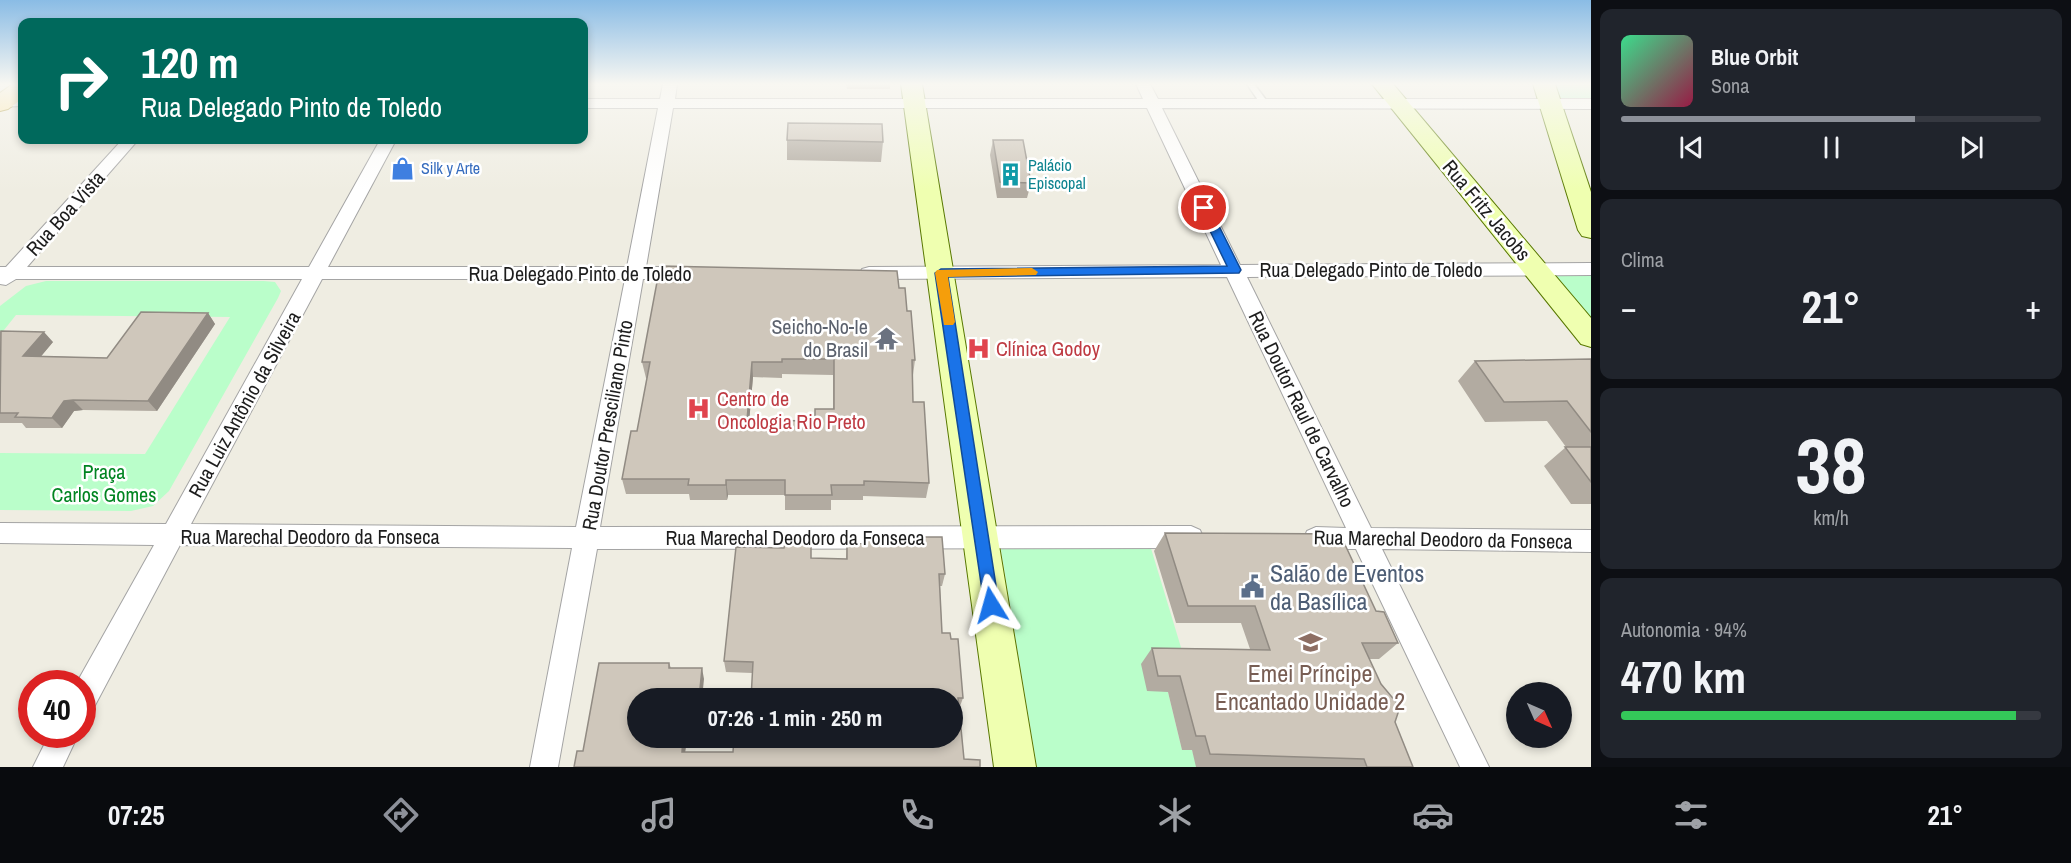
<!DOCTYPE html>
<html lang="pt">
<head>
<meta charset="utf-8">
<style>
	body { margin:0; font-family:"Archivo Narrow",sans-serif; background:#20242c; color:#f1f3f6; height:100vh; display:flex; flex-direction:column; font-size:22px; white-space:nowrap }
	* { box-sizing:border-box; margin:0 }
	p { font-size:20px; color:#9ea1a6 }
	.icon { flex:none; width:33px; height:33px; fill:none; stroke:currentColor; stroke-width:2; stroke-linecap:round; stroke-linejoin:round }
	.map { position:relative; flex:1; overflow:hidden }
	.details { display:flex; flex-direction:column; gap:9px; padding:9px; background:#0d0f14; width:480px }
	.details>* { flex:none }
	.top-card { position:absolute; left:18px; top:18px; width:570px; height:126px; border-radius:12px; box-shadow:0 3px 9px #0003; background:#00695c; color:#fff; overflow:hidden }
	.needle { width:39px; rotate:135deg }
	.controls { position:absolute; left:1506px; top:682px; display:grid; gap:12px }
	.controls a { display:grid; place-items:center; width:66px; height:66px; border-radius:50%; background:#171b24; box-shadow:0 3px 9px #0003; font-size:30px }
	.speed { position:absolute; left:18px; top:670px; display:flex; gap:12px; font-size:30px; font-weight:700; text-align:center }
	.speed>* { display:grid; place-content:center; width:78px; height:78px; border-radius:50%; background:#171b24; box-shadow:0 3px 9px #0003; line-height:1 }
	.speed .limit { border:9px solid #d22; background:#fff; color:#111 }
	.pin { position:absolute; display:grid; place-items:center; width:51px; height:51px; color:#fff; margin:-26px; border:3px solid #fff; border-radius:50%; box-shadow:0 2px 6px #0007 }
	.me { position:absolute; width:66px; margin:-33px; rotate:352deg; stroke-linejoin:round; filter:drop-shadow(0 0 4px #0008) }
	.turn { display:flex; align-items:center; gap:21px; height:126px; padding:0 24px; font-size:27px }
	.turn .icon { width:78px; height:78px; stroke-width:2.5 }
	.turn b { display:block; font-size:42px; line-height:51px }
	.big { font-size:45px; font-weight:700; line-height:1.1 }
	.details .widget { flex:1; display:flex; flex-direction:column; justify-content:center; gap:9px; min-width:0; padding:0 21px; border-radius:12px; background:#20242c }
	.details .dial { align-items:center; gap:0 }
	.dial b { font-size:78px; line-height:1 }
	.song { display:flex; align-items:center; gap:18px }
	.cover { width:72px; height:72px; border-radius:9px; background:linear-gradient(135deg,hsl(150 70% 55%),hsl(340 70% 35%)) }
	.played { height:6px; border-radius:3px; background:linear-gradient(90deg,#8c9099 70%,#363941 70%) }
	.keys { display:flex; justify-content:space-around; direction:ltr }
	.heat { display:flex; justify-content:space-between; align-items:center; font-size:33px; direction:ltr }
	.charge { height:9px; border-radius:4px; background:linear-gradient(90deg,#34c759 94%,#363941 0) }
	.trip { position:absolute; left:627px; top:688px; width:336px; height:60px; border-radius:30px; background:#171b24; box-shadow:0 3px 9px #0003; font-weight:700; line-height:60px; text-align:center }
	.menu { display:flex; height:96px; justify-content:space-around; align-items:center; background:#090b0e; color:#9ea1a6 }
	.menu .icon { width:42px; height:42px }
	.menu .selected { color:#8c9099 }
	.menu b { font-size:27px; color:#f1f3f6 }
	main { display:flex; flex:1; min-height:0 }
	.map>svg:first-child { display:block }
	.park { fill:#bafeca }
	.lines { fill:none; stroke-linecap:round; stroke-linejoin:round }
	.lane-casing { stroke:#a4a4a4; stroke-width:3 }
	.street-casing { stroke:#a4a4a4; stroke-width:2 }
	.secondary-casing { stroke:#587800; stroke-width:2 }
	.primary-casing { stroke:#967c00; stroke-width:2 }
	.lane { fill:#fff; fill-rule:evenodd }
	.street { fill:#fff; fill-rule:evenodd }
	.secondary { fill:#efffb0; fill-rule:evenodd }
	.primary { fill:#ffe297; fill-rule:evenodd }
	.wall { fill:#b2aba1; fill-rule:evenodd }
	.shaded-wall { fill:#918b83 }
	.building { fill:#cfc7bb; stroke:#918b83; stroke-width:1.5; fill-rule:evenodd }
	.route { fill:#1a73e8; stroke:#114b97; stroke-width:1.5 }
	.slow { fill:#f59e0b }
	.labels { text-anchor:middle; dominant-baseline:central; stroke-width:5; stroke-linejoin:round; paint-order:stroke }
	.far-culture-label { font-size:16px; fill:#0d838f; stroke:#fff; text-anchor:start }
	.far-shop-label { font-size:16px; fill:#366cbe; stroke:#fff; text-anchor:start }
	.street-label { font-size:20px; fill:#1d1d1d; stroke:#fff }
	.worship-label { font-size:20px; fill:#5b616d; stroke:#fff; text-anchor:end }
	.health-label { font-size:20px; fill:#be3a42; stroke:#fff; text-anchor:start }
	.park-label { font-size:20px; fill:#018421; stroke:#fff }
	.near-service-label { font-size:24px; fill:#4e5e75; stroke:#fff; text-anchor:start }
	.near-education-label { font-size:24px; fill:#785e54; stroke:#fff }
</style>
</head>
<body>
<main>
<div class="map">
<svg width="1591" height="767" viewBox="0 0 1591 767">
	<rect width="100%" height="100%" fill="#efede2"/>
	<path class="park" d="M 1554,84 L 1591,84 L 1591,101 L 1559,101 Z
		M 1546,274 L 1591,276 L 1591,332 Z
		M 46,281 L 264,281 L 275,282 L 281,291 L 278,298 L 169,491 L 153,506 L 131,511 L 0,510 L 0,453 L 145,454 L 230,317 L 16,315 L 0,335 L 0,306 L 26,286 Z
		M 1004,544 L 1150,545 L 1186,664 L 1168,692 L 1182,750 L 1192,750 L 1197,767 L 1037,767 L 1001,550 Z"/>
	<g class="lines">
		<defs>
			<path id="lane" d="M 1247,84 L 1254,84 L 1269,104 L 1268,106 L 1262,106 Z"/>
			<path id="street" d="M 663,84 L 677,84 L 675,99 L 1143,99 L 1136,84 L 1150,84 L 1158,99 L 1591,99 L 1591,109 L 1162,108 L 1240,265 L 1591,263 L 1591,275 L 1247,277 L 1371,528 L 1591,530 L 1591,552 L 1382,549 L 1489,767 L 1460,767 L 1356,549 L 1316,549 L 1307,545 L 1304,538 L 1307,531 L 1316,527 L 1346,528 L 1227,277 L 869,279 L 862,277 L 860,273 L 862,269 L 869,267 L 1221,265 L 1147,108 L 673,108 L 646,267 L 687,267 L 694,269 L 696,273 L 694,277 L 687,279 L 643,279 L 600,527 L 1191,526 L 1200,530 L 1203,537 L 1200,544 L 1191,548 L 597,549 L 558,767 L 530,767 L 572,548 L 180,545 L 92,711 L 82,715 L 82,684 L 76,684 L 154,545 L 0,543 L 0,523 L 166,524 L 302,279 L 16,279 L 6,285 L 0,284 L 0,267 L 6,267 L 122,140 L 138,140 L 27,267 L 309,267 L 380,140 L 396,140 L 328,267 L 627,267 L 658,108 L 584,108 L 584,99 L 660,99 ZM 322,279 L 625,279 L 576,527 L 191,524 Z
				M 0,97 L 22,98 L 22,106 L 0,107 Z
				M 49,735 L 78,735 L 63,767 L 33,767 Z"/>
			<path id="secondary" d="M 901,84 L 922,84 L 1036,767 L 994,767 Z
				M 1372,84 L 1393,84 L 1591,318 L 1591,347 L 1581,344 Z
				M 1533,84 L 1555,84 L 1591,192 L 1591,238 L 1582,236 L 1578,230 Z"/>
			<path id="primary" d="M 13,84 L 22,84 L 22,99 L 8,109 L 0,111 L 0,93 Z"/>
		</defs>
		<use href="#lane" class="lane-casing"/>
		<use href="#street" class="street-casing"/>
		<use href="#secondary" class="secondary-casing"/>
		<use href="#primary" class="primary-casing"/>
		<use href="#lane" class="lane"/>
		<use href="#street" class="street"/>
		<use href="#secondary" class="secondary"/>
		<use href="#primary" class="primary"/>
	</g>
	<path class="wall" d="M 846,84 L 890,84 L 890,89 L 847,89 Z
		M 787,140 L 883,142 L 881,162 L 787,160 Z
		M 993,140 L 1031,183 L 1027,198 L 997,198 L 990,155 Z
		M 899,288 L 907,311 L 915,360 L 913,375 L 912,375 L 913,402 L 929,483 L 926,498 L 863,496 L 863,500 L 831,500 L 831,510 L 785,510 L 785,495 L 728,495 L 727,500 L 690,500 L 689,494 L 626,494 L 622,479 L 637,431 L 647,378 L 646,378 L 642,362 ZM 782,374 L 833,375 L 833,409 L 815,421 L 749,420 L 753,377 L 782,378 Z
		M 208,313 L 215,324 L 157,411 L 83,410 L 74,411 L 62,428 L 26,428 L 22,423 L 0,423 L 0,331 L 53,342 L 41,356 L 107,358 Z
		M 1591,359 L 1591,504 L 1571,504 L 1544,466 L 1566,447 L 1547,421 L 1485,422 L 1458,381 L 1475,361 Z
		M 1165,533 L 1376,611 L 1398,643 L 1379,659 L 1369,659 L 1413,767 L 1196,767 L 1192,750 L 1182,750 L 1168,692 L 1147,691 L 1141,664 L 1152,648 L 1250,649 L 1241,623 L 1176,623 L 1154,551 Z
		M 847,543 L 945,574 L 942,586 L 940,586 L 942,633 L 951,639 L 963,698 L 959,709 L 964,759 L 583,751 L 669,663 L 671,668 L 704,679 L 638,699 L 687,738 L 685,752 L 733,752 L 952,738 L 752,673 L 726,672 L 724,661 L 811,558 L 846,559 Z"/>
	<path class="shaded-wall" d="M 208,313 L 215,324 L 157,411 L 148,401 Z
		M 44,332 L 53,342 L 33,366 L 23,356 Z
		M 752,362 L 753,377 L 748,435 L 747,420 Z
		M 73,400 L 83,410 L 74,411 L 62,428 L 52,418 L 64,401 Z
		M 726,480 L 728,495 L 727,500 L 726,485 Z
		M 702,668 L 704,679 L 702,699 L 699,699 Z
		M 683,738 L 687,738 L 684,761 L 682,752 Z"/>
	<path class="building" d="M 788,123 L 882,124 L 883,142 L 787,140 Z
		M 993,140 L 1023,140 L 1031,183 L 1000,182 Z
		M 660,266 L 897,271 L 899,288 L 905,288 L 907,311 L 911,311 L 915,360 L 912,360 L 913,402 L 924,402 L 929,483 L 864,481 L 864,485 L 831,485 L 832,495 L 785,495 L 785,480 L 726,480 L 726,485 L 688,485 L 689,479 L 622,479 L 631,431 L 637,431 L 650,362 L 642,362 ZM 782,359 L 834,359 L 834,409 L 815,409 L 815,421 L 747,420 L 752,362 L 782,362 Z
		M 141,312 L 208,313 L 148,401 L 73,400 L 64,401 L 52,418 L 15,417 L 18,413 L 0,413 L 1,331 L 44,332 L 23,356 L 107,358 Z
		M 1591,359 L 1591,432 L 1567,401 L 1504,402 L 1475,361 Z
		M 1565,447 L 1591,447 L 1591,482 Z
		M 1165,533 L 1340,534 L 1376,611 L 1384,612 L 1398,643 L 1362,643 L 1381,684 L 1397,703 L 1399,710 L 1395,722 L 1413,767 L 1367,767 L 1364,759 L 1210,754 L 1205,736 L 1196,736 L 1180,676 L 1158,676 L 1152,648 L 1270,650 L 1255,606 L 1188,606 Z
		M 866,537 L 942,537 L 945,574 L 939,574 L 942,633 L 950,633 L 951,639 L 958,639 L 963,698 L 958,698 L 964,759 L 980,760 L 980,767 L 574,767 L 577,751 L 583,751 L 599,663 L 669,663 L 669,668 L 702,668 L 699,699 L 638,699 L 638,738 L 683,738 L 682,752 L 733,752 L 734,738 L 952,738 L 952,699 L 751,699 L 753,662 L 724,661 L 736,547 L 784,548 L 785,544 L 811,545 L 811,558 L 847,559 L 847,543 L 865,544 Z"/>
	<linearGradient id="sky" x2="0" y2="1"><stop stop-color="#8abce5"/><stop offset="0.44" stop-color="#f8f7f2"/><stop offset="1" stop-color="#f8f7f2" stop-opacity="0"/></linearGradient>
	<rect width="1591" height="191" fill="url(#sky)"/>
	<path class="route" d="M 1204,204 L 1210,208 L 1241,270 L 1239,273 L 948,277 L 999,605 L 997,610 L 991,613 L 985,610 L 935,273 L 941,269 L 1227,266 L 1199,208 Z"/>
	<path class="slow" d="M 1032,268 L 1038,272 L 1036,275 L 948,277 L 955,322 L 953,325 L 944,325 L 935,273 L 937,270 Z"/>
	<defs>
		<symbol id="shop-bare" viewBox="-9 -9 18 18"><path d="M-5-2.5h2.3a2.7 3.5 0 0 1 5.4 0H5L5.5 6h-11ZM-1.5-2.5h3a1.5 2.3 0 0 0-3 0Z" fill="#3f7fe0" stroke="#fff" stroke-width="2.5" paint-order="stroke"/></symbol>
		<symbol id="building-bare" viewBox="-9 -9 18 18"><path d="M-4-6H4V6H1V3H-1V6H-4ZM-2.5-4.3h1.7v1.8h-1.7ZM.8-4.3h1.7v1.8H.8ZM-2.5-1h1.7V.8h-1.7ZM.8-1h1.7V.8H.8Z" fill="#0f9aa8" stroke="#fff" stroke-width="2.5" paint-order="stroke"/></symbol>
		<symbol id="temple-bare" viewBox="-9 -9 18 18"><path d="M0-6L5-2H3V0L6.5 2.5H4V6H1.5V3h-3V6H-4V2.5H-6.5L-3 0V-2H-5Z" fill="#6b7280" stroke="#fff" stroke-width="2.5" paint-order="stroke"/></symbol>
		<symbol id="hospital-bare" viewBox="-9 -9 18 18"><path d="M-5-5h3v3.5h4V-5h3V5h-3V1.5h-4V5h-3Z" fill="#e0444e" stroke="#fff" stroke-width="2.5" paint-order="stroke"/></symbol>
		<symbol id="civic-bare" viewBox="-9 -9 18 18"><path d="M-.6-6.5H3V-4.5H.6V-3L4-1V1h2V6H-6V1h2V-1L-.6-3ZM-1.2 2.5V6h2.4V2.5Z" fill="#5c6f8a" stroke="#fff" stroke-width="2.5" paint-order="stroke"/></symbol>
		<symbol id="school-bare" viewBox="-9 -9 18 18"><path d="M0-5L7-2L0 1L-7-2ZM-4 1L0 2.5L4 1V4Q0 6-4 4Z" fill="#8d6e63" stroke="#fff" stroke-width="2.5" paint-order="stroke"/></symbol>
	</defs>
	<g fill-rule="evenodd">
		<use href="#shop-bare" x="386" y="152" width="33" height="33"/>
		<use href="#building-bare" x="994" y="158" width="33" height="33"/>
		<use href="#temple-bare" x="870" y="322" width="33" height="33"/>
		<use href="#hospital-bare" x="962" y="332" width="33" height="33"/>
		<use href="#hospital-bare" x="682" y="392" width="33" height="33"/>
		<use href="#civic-bare" x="1236" y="570" width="33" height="33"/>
		<use href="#school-bare" x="1294" y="626" width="33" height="33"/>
	</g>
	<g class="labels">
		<g class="far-culture-label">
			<text x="1028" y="165">Palácio<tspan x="1028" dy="18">Episcopal</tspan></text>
		</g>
		<g class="far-shop-label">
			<text x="421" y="168">Silk y Arte</text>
		</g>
		<g class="street-label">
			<text transform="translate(1487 210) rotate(50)">Rua Fritz Jacobs</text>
			<text transform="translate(65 213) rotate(-48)">Rua Boa Vista</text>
			<text x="1371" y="269">Rua Delegado Pinto de Toledo</text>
			<text x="580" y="273">Rua Delegado Pinto de Toledo</text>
			<text transform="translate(244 404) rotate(-61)">Rua Luiz Antônio da Silveira</text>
			<text transform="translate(1302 409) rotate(64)">Rua Doutor Raul de Carvalho</text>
			<text transform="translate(607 425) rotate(-80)">Rua Doutor Presciliano Pinto</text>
			<text x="310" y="536">Rua Marechal Deodoro da Fonseca</text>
			<text x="795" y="537">Rua Marechal Deodoro da Fonseca</text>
			<text transform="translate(1443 539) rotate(1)">Rua Marechal Deodoro da Fonseca</text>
		</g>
		<g class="worship-label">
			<text x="868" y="326">Seicho-No-Ie<tspan x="868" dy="23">do Brasil</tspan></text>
		</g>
		<g class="health-label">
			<text x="996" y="348">Clínica Godoy</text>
			<text x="717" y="398">Centro de<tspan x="717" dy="23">Oncologia Rio Preto</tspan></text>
		</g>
		<g class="park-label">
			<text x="104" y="471">Praça<tspan x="104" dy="23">Carlos Gomes</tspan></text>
		</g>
		<g class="near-service-label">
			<text x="1270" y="573">Salão de Eventos<tspan x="1270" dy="28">da Basílica</tspan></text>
		</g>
		<g class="near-education-label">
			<text x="1310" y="673">Emei Príncipe<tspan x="1310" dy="28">Encantado Unidade 2</tspan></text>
		</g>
	</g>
</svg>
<div class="controls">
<a><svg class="needle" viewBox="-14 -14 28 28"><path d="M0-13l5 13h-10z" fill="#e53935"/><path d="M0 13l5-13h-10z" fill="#9ea1a6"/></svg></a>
</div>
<div class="speed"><div class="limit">40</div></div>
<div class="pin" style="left:1204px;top:208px;background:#d93025"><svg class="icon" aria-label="arrive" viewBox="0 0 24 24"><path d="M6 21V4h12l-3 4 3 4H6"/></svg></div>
<svg class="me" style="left:991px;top:605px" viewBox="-20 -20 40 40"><path d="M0-17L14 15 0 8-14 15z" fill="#1a73e8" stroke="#fff" stroke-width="4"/></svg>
<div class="trip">07:26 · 1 min · 250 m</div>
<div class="top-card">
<div class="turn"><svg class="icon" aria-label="right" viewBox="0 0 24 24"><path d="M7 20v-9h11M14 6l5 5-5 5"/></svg><div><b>120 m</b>Rua Delegado Pinto de Toledo</div></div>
</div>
</div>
<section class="details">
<div class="widget">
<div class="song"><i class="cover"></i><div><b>Blue Orbit</b><p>Sona</p></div></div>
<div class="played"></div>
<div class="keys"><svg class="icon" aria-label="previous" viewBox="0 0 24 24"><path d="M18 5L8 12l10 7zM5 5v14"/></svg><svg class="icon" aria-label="pause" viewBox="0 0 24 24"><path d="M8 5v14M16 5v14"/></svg><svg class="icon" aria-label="next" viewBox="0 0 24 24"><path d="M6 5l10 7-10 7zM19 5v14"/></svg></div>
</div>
<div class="widget"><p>Clima</p>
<div class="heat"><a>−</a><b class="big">21°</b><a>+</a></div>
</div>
<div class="widget dial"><b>38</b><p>km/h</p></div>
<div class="widget"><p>Autonomia · 94%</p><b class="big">470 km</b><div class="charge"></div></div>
</section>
</main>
<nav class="menu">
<b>07:25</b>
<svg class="icon selected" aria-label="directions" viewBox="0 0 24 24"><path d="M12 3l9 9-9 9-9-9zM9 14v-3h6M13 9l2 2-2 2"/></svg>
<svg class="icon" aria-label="music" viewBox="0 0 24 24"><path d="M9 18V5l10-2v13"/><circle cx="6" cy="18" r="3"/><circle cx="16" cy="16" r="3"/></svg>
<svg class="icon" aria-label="phone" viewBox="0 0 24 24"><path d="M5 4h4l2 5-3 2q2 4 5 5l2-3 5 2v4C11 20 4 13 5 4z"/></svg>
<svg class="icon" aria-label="climate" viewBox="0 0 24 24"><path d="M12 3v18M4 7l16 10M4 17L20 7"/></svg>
<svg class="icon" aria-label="car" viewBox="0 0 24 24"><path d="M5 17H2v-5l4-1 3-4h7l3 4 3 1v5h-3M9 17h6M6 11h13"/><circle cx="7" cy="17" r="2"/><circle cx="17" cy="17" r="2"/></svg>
<svg class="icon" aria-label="filters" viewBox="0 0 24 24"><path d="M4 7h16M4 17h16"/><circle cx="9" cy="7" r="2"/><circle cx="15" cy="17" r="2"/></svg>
<b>21°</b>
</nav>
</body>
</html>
